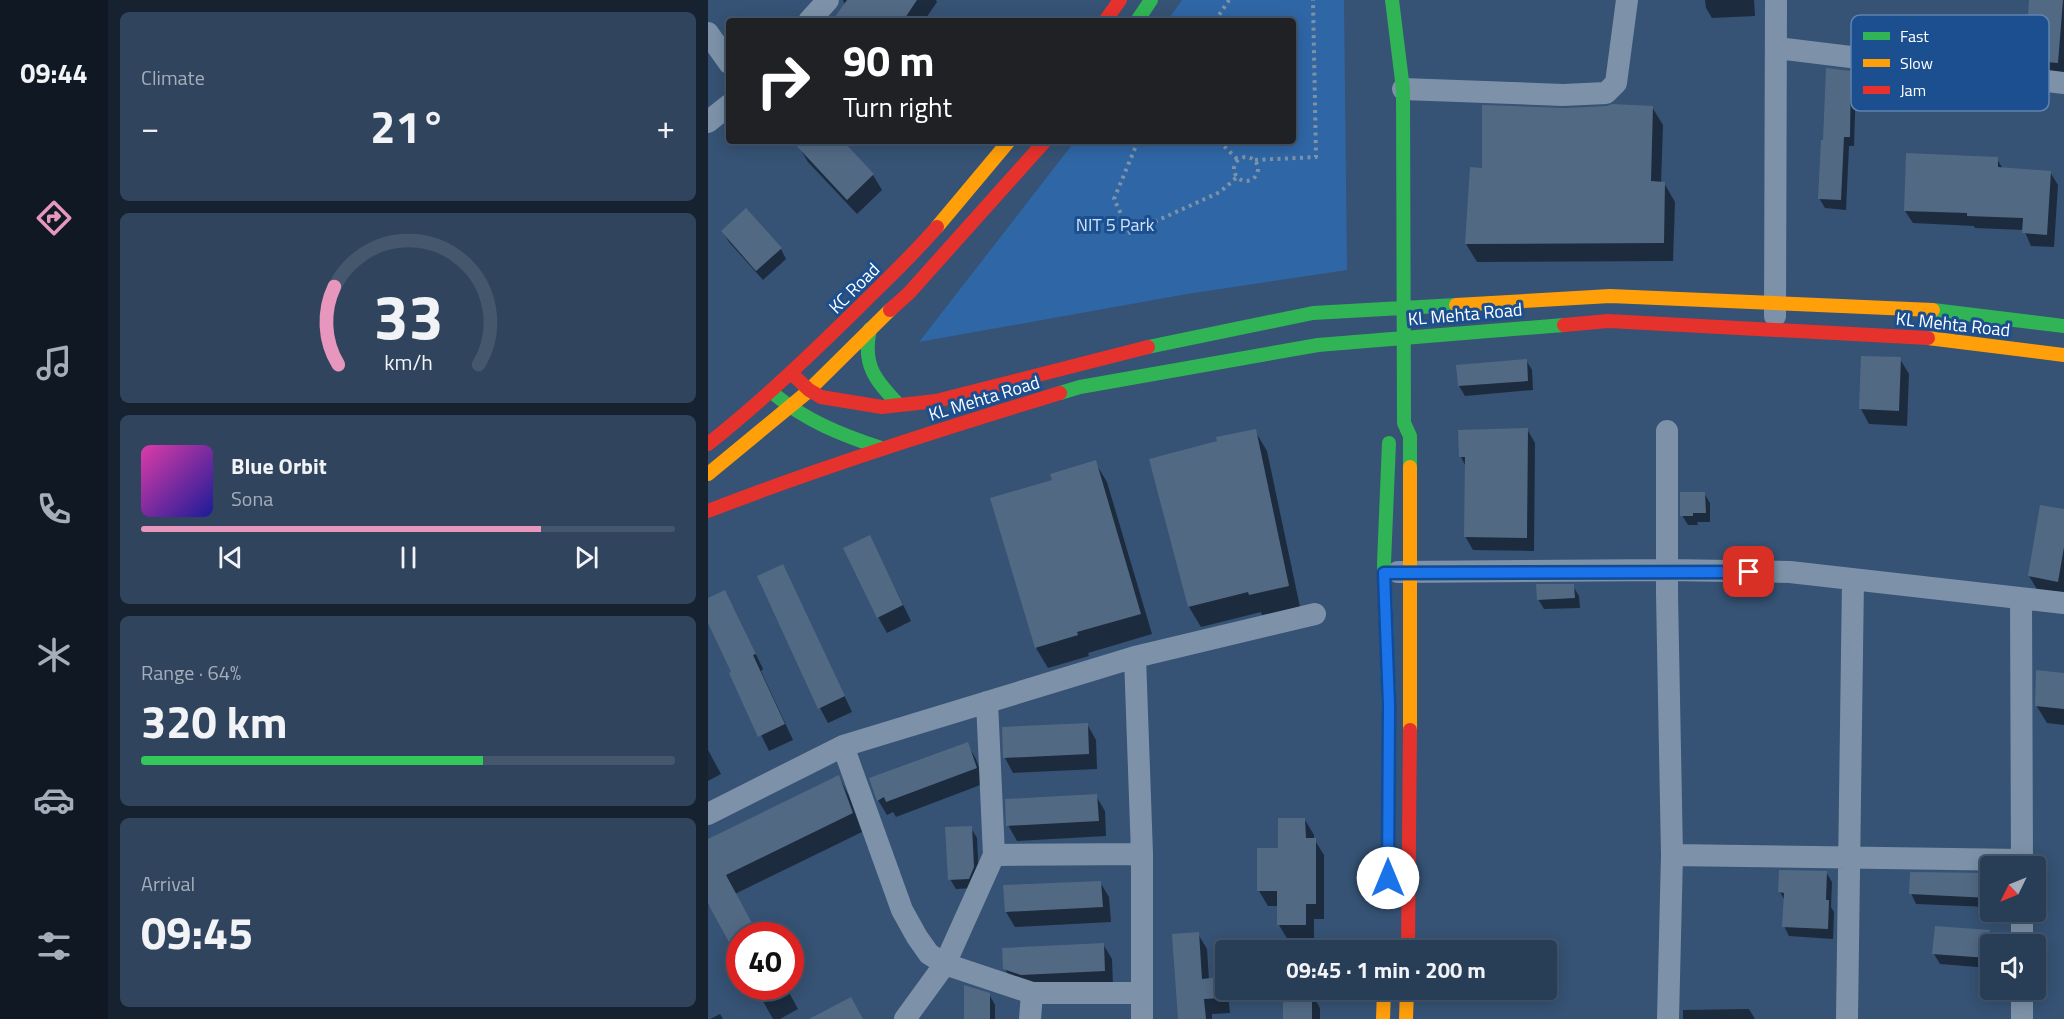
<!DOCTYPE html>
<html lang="en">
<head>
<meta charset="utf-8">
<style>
	body { margin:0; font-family:"Titillium Web",sans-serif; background:#30455d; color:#f1f3f6; height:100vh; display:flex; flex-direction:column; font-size:22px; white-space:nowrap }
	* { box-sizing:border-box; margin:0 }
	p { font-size:20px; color:#a5aeba }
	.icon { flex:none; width:33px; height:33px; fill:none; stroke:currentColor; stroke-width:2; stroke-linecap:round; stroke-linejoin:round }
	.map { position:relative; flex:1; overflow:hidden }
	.side { display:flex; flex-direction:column; gap:12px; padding:12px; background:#162230; width:600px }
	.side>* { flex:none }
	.hud { position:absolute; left:18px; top:18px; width:570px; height:126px; border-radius:6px; box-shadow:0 3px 15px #0003,0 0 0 2px #44576d; background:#202124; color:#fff; overflow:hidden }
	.needle { width:39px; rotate:227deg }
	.tools { position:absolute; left:1272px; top:856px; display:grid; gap:12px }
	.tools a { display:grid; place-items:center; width:66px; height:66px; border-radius:6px; background:#283e57; box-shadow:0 3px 15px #0003,0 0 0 2px #44576d; font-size:30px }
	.speed { position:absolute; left:18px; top:922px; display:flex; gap:12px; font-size:30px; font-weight:700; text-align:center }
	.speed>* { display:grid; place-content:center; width:78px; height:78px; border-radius:50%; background:#283e57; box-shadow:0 3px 15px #0003,0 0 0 2px #44576d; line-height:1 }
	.speed .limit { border:9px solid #d22; background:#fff; color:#111 }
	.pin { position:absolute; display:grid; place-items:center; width:51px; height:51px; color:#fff; margin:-26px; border-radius:12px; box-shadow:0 3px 9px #0006 }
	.me { position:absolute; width:66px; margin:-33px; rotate:0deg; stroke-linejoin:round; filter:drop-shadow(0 0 4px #0008) }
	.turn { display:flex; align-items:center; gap:21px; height:126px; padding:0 18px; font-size:27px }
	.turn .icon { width:78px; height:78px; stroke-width:2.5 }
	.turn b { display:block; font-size:42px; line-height:51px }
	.big { font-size:45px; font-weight:700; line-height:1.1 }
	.side .tile { flex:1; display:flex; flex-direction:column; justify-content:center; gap:9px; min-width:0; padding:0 21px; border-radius:9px; background:#30455d }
	.side .dial { align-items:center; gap:0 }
	.dial svg { height:156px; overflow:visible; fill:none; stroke:#44576d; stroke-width:7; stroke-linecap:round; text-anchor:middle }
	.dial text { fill:#f1f3f6; stroke:none }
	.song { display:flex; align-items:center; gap:18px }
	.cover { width:72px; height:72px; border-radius:9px; background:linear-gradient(135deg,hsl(320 70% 55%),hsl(240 70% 35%)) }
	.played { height:6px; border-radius:3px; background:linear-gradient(90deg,#e797bd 75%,#44576d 75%) }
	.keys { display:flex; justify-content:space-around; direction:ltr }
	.heat { display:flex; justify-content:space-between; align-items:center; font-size:33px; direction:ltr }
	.charge { height:9px; border-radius:4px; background:linear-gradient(90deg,#34c759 64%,#44576d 0) }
	.trip { position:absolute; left:507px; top:940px; width:342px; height:60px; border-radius:6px; background:#283e57; box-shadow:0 3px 15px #0003,0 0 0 2px #44576d; font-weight:700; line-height:60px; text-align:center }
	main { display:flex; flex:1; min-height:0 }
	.tab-bar { display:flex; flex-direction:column; width:108px; justify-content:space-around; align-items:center; background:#101923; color:#a5aeba }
	.tab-bar .icon { width:42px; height:42px }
	.tab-bar .active { color:#e797bd }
	.tab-bar b { font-size:27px; color:#f1f3f6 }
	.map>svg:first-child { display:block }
	.green { fill:#2f66a5 }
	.shadow { fill:#0007 }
	.building { fill:#526984 }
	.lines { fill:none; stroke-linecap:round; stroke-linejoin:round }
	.path { stroke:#7d92a8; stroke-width:4; stroke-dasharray:3 4.5; stroke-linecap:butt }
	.street { stroke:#7d92a8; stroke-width:22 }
	.fast { stroke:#30b455; stroke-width:14 }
	.slow { stroke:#ff9f0a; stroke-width:14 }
	.jam { stroke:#e5322d; stroke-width:14 }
	.route-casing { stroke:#114b97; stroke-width:15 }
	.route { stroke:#1a73e8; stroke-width:10 }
	.labels { text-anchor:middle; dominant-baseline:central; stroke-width:6; stroke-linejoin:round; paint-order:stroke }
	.park-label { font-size:18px; fill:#cfe3fa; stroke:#1b4f8f }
	.street-label { font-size:18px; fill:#fff; stroke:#1b4f8f }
	.key { fill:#1b4f8f; stroke:#5f84b1; stroke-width:1.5 }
	.key-label { font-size:16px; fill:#fff }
</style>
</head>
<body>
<main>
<nav class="tab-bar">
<b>09:44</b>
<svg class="icon active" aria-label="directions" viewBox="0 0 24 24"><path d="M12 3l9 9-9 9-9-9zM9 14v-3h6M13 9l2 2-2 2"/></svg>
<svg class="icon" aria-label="music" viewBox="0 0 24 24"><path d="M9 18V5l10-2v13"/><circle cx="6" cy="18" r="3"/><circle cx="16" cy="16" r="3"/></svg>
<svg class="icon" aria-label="phone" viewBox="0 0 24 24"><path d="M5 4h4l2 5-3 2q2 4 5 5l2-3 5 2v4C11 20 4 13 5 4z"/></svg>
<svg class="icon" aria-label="climate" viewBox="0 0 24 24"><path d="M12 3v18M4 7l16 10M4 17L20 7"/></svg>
<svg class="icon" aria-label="car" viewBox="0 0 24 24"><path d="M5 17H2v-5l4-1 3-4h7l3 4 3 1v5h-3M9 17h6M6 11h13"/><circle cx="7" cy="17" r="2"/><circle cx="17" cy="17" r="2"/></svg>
<svg class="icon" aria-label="filters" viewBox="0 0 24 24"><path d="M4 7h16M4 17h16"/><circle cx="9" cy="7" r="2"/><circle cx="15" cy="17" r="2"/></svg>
</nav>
<section class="side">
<div class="tile"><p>Climate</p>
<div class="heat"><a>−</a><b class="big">21°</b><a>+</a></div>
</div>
<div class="tile dial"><svg viewBox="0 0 100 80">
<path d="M14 69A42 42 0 1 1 86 69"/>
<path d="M14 69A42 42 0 0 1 12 29" stroke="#e797bd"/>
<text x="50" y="56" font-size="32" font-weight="700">33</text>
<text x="50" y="72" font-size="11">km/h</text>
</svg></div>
<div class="tile">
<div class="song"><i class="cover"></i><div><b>Blue Orbit</b><p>Sona</p></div></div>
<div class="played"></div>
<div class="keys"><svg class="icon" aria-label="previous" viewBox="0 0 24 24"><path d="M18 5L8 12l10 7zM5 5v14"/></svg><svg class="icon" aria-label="pause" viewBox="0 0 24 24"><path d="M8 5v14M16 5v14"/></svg><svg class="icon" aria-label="next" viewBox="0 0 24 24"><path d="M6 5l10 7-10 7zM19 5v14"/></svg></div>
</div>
<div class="tile"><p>Range · 64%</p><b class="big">320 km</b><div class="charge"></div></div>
<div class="tile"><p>Arrival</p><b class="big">09:45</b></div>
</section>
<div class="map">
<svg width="1356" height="1019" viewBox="0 0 1356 1019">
	<rect width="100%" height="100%" fill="#365274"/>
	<path class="green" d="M 474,0 L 636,0 L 639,270 L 479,294 L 211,342 L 367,141 L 585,141 L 585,21 L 459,21 Z"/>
	<path class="shadow" d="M 228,0 L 229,2 L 216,21 L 209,19 L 207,21 L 126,21 L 137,5 L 135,0 Z
		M 997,0 L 1046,0 L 1047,16 L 1004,18 L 998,8 Z
		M 1323,0 L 1356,0 L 1356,77 L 1327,75 L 1319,60 Z
		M 1143,72 L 1148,82 L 1146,146 L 1141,146 L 1138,210 L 1117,208 L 1111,198 L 1117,142 Z
		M 944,107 L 955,125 L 953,183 L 956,183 L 967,202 L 965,261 L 769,262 L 758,244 L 775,169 L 854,110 Z
		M 97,141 L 133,141 L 165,175 L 174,190 L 149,214 L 100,162 L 91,147 Z
		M 1289,159 L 1295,169 L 1342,172 L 1350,185 L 1346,247 L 1323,246 L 1316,230 L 1267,228 L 1266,226 L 1205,223 L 1197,211 Z
		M 15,232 L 73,249 L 78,259 L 55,280 L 21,242 Z
		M 1192,359 L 1201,374 L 1199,426 L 1161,424 L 1153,409 Z
		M 818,360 L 824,370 L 825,390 L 757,396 L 751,386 L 750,366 Z
		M 819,429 L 827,443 L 826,551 L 765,550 L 757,536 L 758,467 L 753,457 Z
		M 547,431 L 559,451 L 592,607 L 554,615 L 553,612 L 493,627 L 481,607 L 443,460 Z
		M 387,462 L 399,482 L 444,634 L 380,653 L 381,656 L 340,668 L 328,648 L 346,481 Z
		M 996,493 L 1002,503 L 1002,522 L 989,522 L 990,525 L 980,525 L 974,515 Z
		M 1356,511 L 1356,596 L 1330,591 L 1321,576 Z
		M 170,553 L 203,621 L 179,633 L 170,617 Z
		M 75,566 L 144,712 L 120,723 L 112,708 Z
		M 865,586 L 871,596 L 872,608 L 836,609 L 830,599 Z
		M 0,600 L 25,607 L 55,669 L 53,671 L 85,740 L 61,751 L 23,673 L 25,672 L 0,620 Z
		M 1356,674 L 1356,725 L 1339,723 L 1328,705 Z
		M 379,724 L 388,740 L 389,769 L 305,773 L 297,758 Z
		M 259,744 L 268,759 L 275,779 L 275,784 L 188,817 L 185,812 L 179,815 L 170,800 Z
		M 0,750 L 13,774 L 0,781 Z
		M 131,777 L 141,796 L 154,832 L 27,894 L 50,936 L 2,905 L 0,906 L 0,840 Z
		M 388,796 L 397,811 L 398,836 L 309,841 L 300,825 Z
		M 597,820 L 606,835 L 606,839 L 616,855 L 616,919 L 606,919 L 606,940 L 580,940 L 571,925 L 571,906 L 560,906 L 551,891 L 550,850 L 571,850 Z
		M 263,828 L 269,838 L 271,878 L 266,888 L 248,889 L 242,879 Z
		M 1118,872 L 1124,882 L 1123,907 L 1126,912 L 1125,939 L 1081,936 L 1076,926 L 1077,901 L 1072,892 Z
		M 1204,873 L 1282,875 L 1282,907 L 1208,904 L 1203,893 Z
		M 392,882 L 401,897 L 403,922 L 307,927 L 298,912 Z
		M 1281,931 L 1287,941 L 1286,945 L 1282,945 L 1282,968 L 1232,964 L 1226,954 Z
		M 490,934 L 499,949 L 501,980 L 512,979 L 520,994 L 522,1013 L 504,1014 L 504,1019 L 472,1019 Z
		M 395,944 L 404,959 L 405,986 L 306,984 L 297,969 Z
		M 47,987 L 78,987 L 90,1009 L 72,1019 L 65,1019 Z
		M 603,992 L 612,1008 L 612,1019 L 577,1019 Z
		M 281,994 L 287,1005 L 287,1019 L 258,1019 Z
		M 1041,1009 L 1047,1019 L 975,1019 L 975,1010 Z
		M 12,1014 L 15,1019 L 2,1019 Z"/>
	<path class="building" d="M 139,0 L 209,0 L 195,21 L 124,21 Z
		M 1321,0 L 1355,0 L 1350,63 L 1317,60 Z
		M 1118,68 L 1143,71 L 1142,137 L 1136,137 L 1133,200 L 1110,199 L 1113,140 L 1115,140 Z
		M 904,104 L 945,106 L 943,181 L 957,182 L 956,243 L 757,244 L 762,167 L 774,168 L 774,105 L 856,108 L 899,106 Z
		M 84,141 L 135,141 L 166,174 L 139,200 Z
		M 1198,153 L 1290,157 L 1290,167 L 1343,171 L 1339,235 L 1314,233 L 1315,218 L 1259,216 L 1259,213 L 1196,211 Z
		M 38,208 L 74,248 L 48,271 L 13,231 Z
		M 1153,356 L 1193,357 L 1191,411 L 1151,409 Z
		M 819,359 L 820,381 L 750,386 L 748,365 Z
		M 820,428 L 819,538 L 756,537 L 757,457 L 751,457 L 750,430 Z
		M 548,429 L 581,586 L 541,595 L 540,592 L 480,607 L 441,459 L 509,441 L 508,437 Z
		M 388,460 L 433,614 L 369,632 L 370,635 L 327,648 L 282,498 L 344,480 L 342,474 Z
		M 972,492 L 997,492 L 998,513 L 985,513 L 985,516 L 972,516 Z
		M 1332,505 L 1356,509 L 1356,547 L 1350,582 L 1320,576 Z
		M 162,535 L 195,605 L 169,618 L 135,548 Z
		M 75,564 L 137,696 L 110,709 L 49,576 Z
		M 828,584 L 866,584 L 867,598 L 829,600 Z
		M 17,590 L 48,654 L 45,655 L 77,724 L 50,737 L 21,673 L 23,672 L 0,623 L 0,598 Z
		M 1328,670 L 1356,673 L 1356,709 L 1327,706 Z
		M 380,723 L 381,754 L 295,758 L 294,727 Z
		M 260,742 L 269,768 L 178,802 L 176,797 L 169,801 L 161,778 Z
		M 131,775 L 145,813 L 18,875 L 51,936 L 32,936 L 32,962 L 0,904 L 0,839 Z
		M 389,794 L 391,821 L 298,826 L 297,799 Z
		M 570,818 L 597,818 L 598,838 L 608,838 L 608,904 L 598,904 L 598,925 L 569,925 L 569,891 L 549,891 L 549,848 L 570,848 Z
		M 264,826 L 266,867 L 261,879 L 240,880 L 237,827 Z
		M 1071,870 L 1119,871 L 1118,900 L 1121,900 L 1120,929 L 1074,927 L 1076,893 L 1070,892 Z
		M 1202,872 L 1282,873 L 1282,898 L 1201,894 Z
		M 393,881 L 395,907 L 297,912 L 295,885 Z
		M 1227,926 L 1282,930 L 1280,958 L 1224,954 Z
		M 491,932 L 494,979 L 512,977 L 514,998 L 496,999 L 498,1019 L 470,1019 L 464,934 Z
		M 396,943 L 397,971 L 313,975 L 295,969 L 294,948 Z
		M 256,985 L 282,993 L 282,1019 L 256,1019 Z
		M 575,991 L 604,991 L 604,1019 L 575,1019 Z
		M 143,997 L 155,1019 L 101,1019 Z"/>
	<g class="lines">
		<path class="path" d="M 507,21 L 521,0
			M 430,141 L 406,199 L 422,233 L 512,192 L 529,177
			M 511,141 L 529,159
			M526 169a12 12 0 1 1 24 0a12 12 0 1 1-24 0Z
			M 547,160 L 608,157 L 605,0"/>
		<path class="street" d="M 101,21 L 120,0
			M 0,33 L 21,63
			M 1069,48 L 1356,83
			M 695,89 L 855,95 L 898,93 L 908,83 L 919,0
			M 0,122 L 21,105
			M 1067,316 L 1068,0
			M 959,431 L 959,594 L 964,855 L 960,1019
			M 690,572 L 959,570 L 1082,572 L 1356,603
			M 1313,599 L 1314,867
			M 427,657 L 434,854 L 434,1019
			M 279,702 L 286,855
			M 135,746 L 194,910 L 209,937 L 221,954 L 237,964 L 324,993 L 434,993
			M 0,814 L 135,746 L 427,657 L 607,614
			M 964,855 L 1314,860
			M 1314,912 L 1314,945
			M 1314,990 L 1314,1019
			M 197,1019 L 237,964 L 286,855 L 434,854
			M 322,1019 L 324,993
			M 1139,1019 L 1145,579"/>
		<path class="fast" d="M 684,0 L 695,89 L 696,423 L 702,436 L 702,467
			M 429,21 L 443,0
			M 1225,310 L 1356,326
			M 162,329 C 154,365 167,380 191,405
			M 440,347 L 605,313 L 748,305
			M 352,393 L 372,387 L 610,345 L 856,325
			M 66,394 C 98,421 134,435 173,448
			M 681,443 L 676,563 L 681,712"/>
		<path class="slow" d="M 229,227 L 301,141
			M 748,305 L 902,296 L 1225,310
			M 1220,338 L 1356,355
			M 0,474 L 97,394 L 182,310
			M 702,730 L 702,467
			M 675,1019 L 676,990
			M 698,1019 L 699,990"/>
		<path class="jam" d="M 397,21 L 412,0
			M 182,310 L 201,293 L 337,141
			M 856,325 L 900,321 L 1220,338
			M 83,373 L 101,390 L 113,397 L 174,407 L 228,401 L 440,347
			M 0,444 C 53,402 101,356 149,309 C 176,282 204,256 229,227
			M 0,511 C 116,466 234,429 352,393
			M 700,951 L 702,730"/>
	</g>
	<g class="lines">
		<defs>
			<path id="route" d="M 680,878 L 681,705 L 676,573 L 1041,572"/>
		</defs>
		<use href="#route" class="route-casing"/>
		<use href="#route" class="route"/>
	</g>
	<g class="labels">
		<g class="park-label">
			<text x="407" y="224">NIT 5 Park</text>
		</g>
		<g class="street-label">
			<text transform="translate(146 288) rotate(-45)">KC Road</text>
			<text transform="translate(757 314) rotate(-5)">KL Mehta Road</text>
			<text transform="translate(1245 324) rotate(6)">KL Mehta Road</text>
			<text transform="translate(276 398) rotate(-17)">KL Mehta Road</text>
		</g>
	</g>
	<rect x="1143" y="15" width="198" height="96" rx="9" class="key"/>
	<rect x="1155" y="32" width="27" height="8" fill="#30b455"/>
	<rect x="1155" y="59" width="27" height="8" fill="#ff9f0a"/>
	<rect x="1155" y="86" width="27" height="8" fill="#e5322d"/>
	<g class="key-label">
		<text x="1192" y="42">Fast</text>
		<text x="1192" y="69">Slow</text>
		<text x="1192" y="96">Jam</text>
	</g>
</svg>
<div class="tools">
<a><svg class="needle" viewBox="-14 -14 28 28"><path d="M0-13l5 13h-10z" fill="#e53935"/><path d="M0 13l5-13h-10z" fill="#a5aeba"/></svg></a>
<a><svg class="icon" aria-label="sound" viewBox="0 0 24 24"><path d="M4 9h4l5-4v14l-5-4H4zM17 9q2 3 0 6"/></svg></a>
</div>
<div class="speed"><div class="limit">40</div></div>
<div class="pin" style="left:1041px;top:572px;background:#d93025"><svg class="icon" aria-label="arrive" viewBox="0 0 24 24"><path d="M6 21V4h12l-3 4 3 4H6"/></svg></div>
<svg class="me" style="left:680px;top:878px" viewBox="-20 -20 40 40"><circle r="19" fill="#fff"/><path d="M0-13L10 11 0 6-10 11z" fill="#1a73e8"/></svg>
<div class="trip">09:45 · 1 min · 200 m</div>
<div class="hud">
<div class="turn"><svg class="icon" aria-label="right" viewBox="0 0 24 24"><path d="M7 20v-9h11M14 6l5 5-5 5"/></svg><div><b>90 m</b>Turn right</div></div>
</div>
</div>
</main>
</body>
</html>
